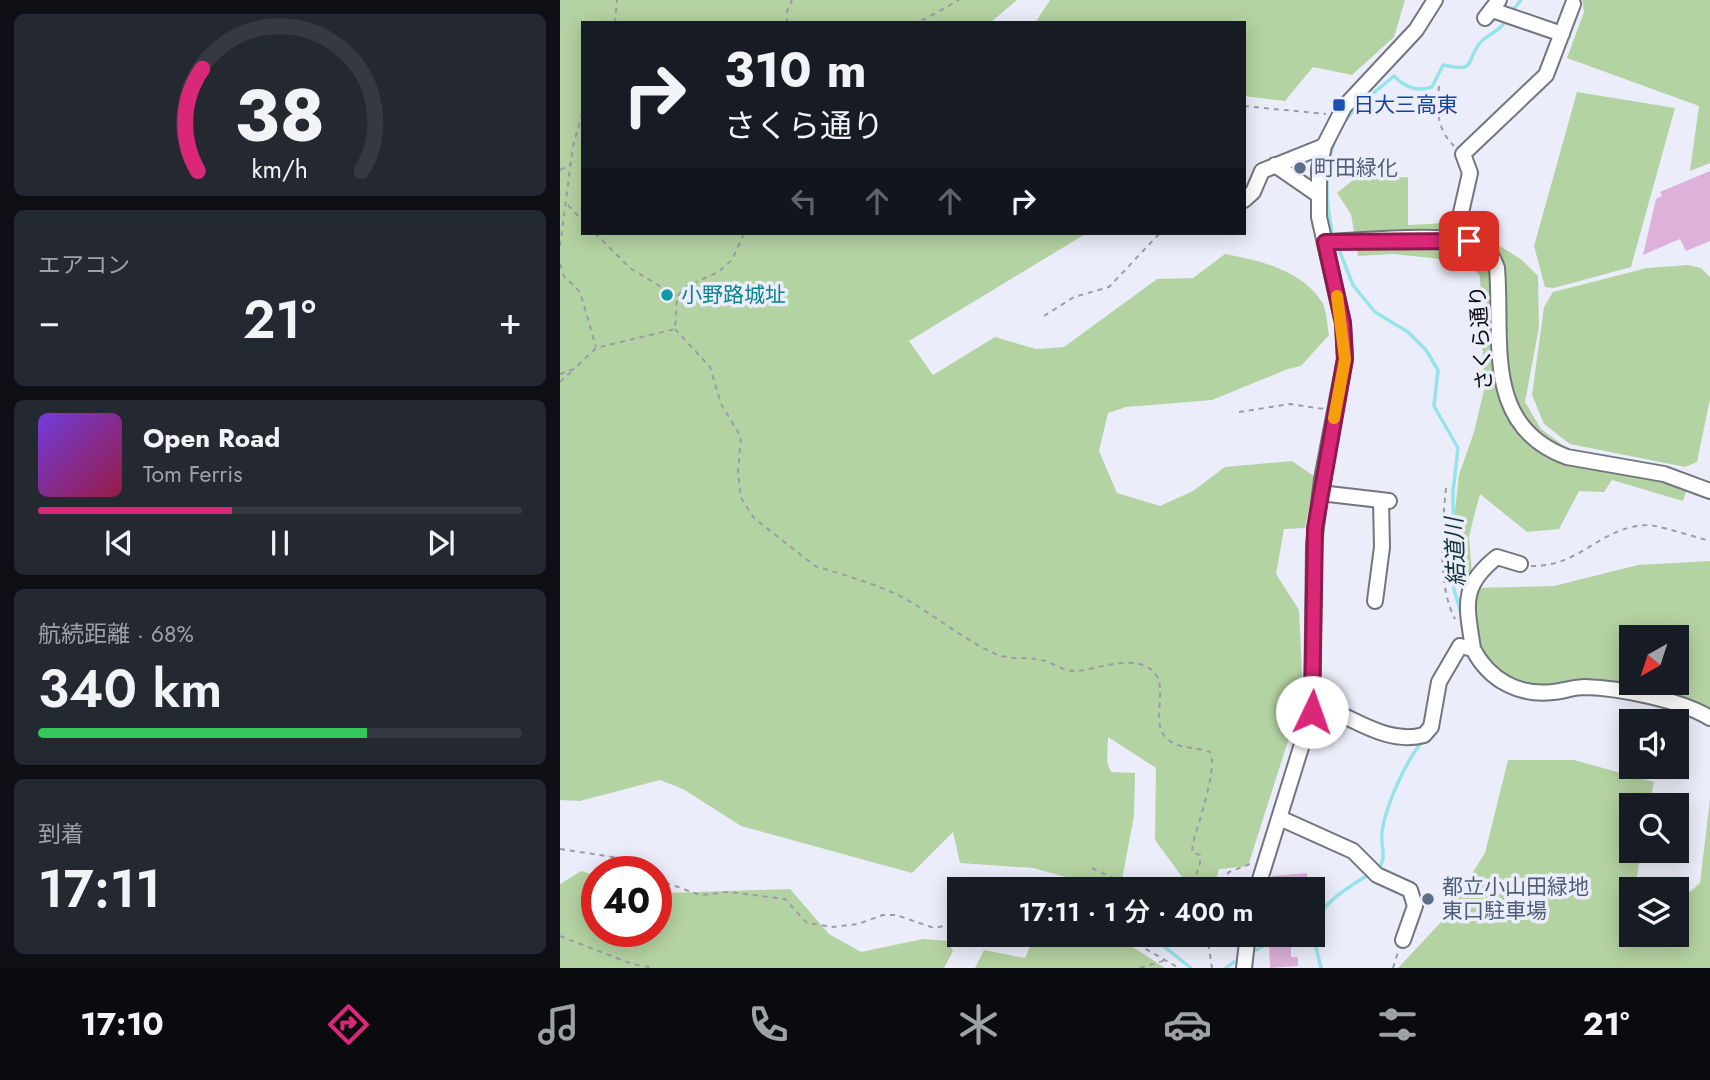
<!DOCTYPE html>
<html lang="ja">
<head>
<meta charset="utf-8">
<style>
	body { margin:0; font-family:Jost,"Noto Sans JP",sans-serif; background:#242831; color:#f1f3f6; height:100vh; display:flex; flex-direction:column; font-size:26px; white-space:nowrap }
	* { box-sizing:border-box; margin:0 }
	p { font-size:23px; color:#9ea1a6 }
	.icon { flex:none; width:38px; height:38px; fill:none; stroke:currentColor; stroke-width:2; stroke-linecap:round; stroke-linejoin:round }
	.map { position:relative; flex:1; overflow:hidden }
	.sheet { display:flex; flex-direction:column; gap:14px; padding:14px; background:#0d0f14; width:560px }
	.sheet>* { flex:none }
	.banner { position:absolute; left:21px; top:21px; width:665px; height:214px; border-radius:0px; box-shadow:0 4px 18px #0003; background:#171b24; color:#f1f3f6; overflow:hidden }
	.needle { width:46px; rotate:219deg }
	.fabs { position:absolute; left:1059px; top:625px; display:grid; gap:14px }
	.fabs a { display:grid; place-items:center; width:70px; height:70px; border-radius:0px; background:#171b24; box-shadow:0 4px 18px #0003; font-size:35px }
	.speed { position:absolute; left:21px; top:856px; display:flex; gap:14px; font-size:35px; font-weight:700; text-align:center }
	.speed>* { display:grid; place-content:center; width:91px; height:91px; border-radius:50%; background:#171b24; box-shadow:0 4px 18px #0003; line-height:1 }
	.speed .limit { border:10px solid #d22; background:#fff; color:#111 }
	.pin { position:absolute; display:grid; place-items:center; width:60px; height:60px; color:#fff; margin:-30px; border-radius:14px; box-shadow:0 4px 10px #0006 }
	.me { position:absolute; width:77px; margin:-38px; rotate:3deg; stroke-linejoin:round; filter:drop-shadow(0 0 5px #0008) }
	.turn { display:flex; align-items:center; gap:24px; height:147px; padding:0 28px; font-size:32px }
	.turn .icon { width:91px; height:91px; stroke-width:2.5 }
	.turn b { display:block; font-size:49px; line-height:60px }
	.lanes { display:flex; align-items:center; height:66px; padding:0 28px; background:#0003; justify-content:center; gap:35px; direction:ltr }
	.lanes .off { opacity:.35 }
	.big { font-size:52px; font-weight:600; line-height:1.1 }
	.sheet .tile { flex:1; display:flex; flex-direction:column; justify-content:center; gap:10px; min-width:0; padding:0 24px; border-radius:10px; background:#242831 }
	.sheet .dial { align-items:center; gap:0 }
	.dial svg { height:182px; overflow:visible; fill:none; stroke:#363941; stroke-width:7; stroke-linecap:round; text-anchor:middle }
	.dial text { fill:#f1f3f6; stroke:none }
	.song { display:flex; align-items:center; gap:21px }
	.cover { width:84px; height:84px; border-radius:10px; background:linear-gradient(135deg,hsl(260 70% 55%),hsl(340 70% 35%)) }
	.played { height:7px; border-radius:4px; background:linear-gradient(90deg,#db2777 40%,#363941 40%) }
	.keys { display:flex; justify-content:space-around; direction:ltr }
	.heat { display:flex; justify-content:space-between; align-items:center; font-size:38px; direction:ltr }
	.charge { height:10px; border-radius:5px; background:linear-gradient(90deg,#34c759 68%,#363941 0) }
	.trip { position:absolute; left:387px; top:877px; width:378px; height:70px; border-radius:0px; background:#171b24; box-shadow:0 4px 18px #0003; font-weight:600; line-height:70px; text-align:center }
	.dock { display:flex; height:112px; justify-content:space-around; align-items:center; background:#090b0e; color:#9ea1a6 }
	.dock .icon { width:49px; height:49px }
	.dock .active { color:#db2777 }
	.dock b { font-size:32px; color:#f1f3f6 }
	main { display:flex; flex:1; min-height:0 }
	.map>svg:first-child { display:block }
	.green { fill:#b4d3a2; fill-rule:evenodd }
	.lines { fill:none; stroke-linecap:round; stroke-linejoin:round }
	.stream { stroke:#97e3ea; stroke-width:3.5 }
	.building { fill:#deb1da }
	.minor-casing { stroke:#73757f; stroke-width:18 }
	.path { stroke:#9b9da6; stroke-width:2; stroke-dasharray:5 5; stroke-linecap:butt }
	.minor { stroke:#fff; stroke-width:14 }
	.route-casing { stroke:#8e194d; stroke-width:18 }
	.route { stroke:#db2777; stroke-width:12 }
	.slow { stroke:#f59e0b; stroke-width:12 }
	.transit-dot { fill:#1a4fb4; stroke:#ebeefa; stroke-width:2.5 }
	.service-dot { fill:#5c6f8a; stroke:#ebeefa; stroke-width:2.5 }
	.culture-dot { fill:#0f9aa8; stroke:#ebeefa; stroke-width:2.5 }
	.labels { text-anchor:middle; dominant-baseline:central; stroke-width:7; stroke-linejoin:round; paint-order:stroke }
	.transit-label { font-size:21px; fill:#164399; stroke:#ebeefa; text-anchor:start }
	.service-label { font-size:21px; fill:#4e5e75; stroke:#ebeefa; text-anchor:start }
	.culture-label { font-size:21px; fill:#0d838f; stroke:#ebeefa; text-anchor:start }
	.street-label { font-size:21px; fill:#0b0b0f; stroke:#ebeefa }
	.water-label { font-size:23px; font-style:italic; fill:#0f3538; stroke:#ebeefa }
</style>
</head>
<body>
<main>
<section class="sheet">
<div class="tile dial"><svg viewBox="0 0 100 80">
<path d="M14 69A42 42 0 1 1 86 69"/>
<path d="M14 69A42 42 0 0 1 16 24" stroke="#db2777"/>
<text x="50" y="56" font-size="32" font-weight="700">38</text>
<text x="50" y="72" font-size="11">km/h</text>
</svg></div>
<div class="tile"><p>エアコン</p>
<div class="heat"><a>−</a><b class="big">21°</b><a>+</a></div>
</div>
<div class="tile">
<div class="song"><i class="cover"></i><div><b>Open Road</b><p>Tom Ferris</p></div></div>
<div class="played"></div>
<div class="keys"><svg class="icon" aria-label="previous" viewBox="0 0 24 24"><path d="M18 5L8 12l10 7zM5 5v14"/></svg><svg class="icon" aria-label="pause" viewBox="0 0 24 24"><path d="M8 5v14M16 5v14"/></svg><svg class="icon" aria-label="next" viewBox="0 0 24 24"><path d="M6 5l10 7-10 7zM19 5v14"/></svg></div>
</div>
<div class="tile"><p>航続距離 · 68%</p><b class="big">340 km</b><div class="charge"></div></div>
<div class="tile"><p>到着</p><b class="big">17:11</b></div>
</section>
<div class="map">
<svg width="1150" height="968" viewBox="0 0 1150 968">
	<rect width="100%" height="100%" fill="#ebeefa"/>
	<path class="green" d="M 0,0 L 457,0 L 430,23 L 23,23 L 23,233 L 527,233 L 349,341 L 373,375 L 435,337 L 476,349 L 504,347 L 597,279 L 633,278 L 665,254 C 699,260 742,270 762,302 C 767,310 767,326 769,335 L 741,366 L 728,369 L 652,400 L 566,407 L 548,413 L 539,451 L 557,493 L 600,506 L 633,491 L 665,467 L 732,461 L 755,477 L 745,528 L 724,529 L 716,574 L 739,610 L 743,694 L 688,866 L 659,869 L 654,889 L 624,889 L 625,881 L 595,840 L 596,768 L 548,737 L 547,762 L 551,772 L 575,773 L 574,816 L 561,885 L 550,889 L 473,868 L 400,863 L 393,832 L 352,873 L 181,826 L 123,789 L 100,780 L 20,801 L 0,800 Z
		M 490,0 L 845,0 L 834,37 L 792,75 L 753,67 L 725,101 L 684,96 L 684,23 L 475,23 Z
		M 1022,0 L 1150,0 L 1150,163 L 1130,171 L 1139,106 L 1007,58 L 1024,12 Z
		M 1017,92 L 1115,108 L 1071,267 L 994,288 L 985,287 L 974,246 Z
		M 848,177 L 848,225 L 906,222 L 917,225 L 929,239 L 962,260 L 978,276 L 979,327 L 965,402 L 981,429 L 1008,449 L 1131,477 L 1123,501 L 1052,480 L 1044,492 L 1019,491 L 999,529 L 967,532 L 920,494 L 909,536 L 913,588 L 994,586 L 1078,565 L 1150,561 L 1150,720 L 1118,704 L 1020,693 L 962,700 L 931,682 L 890,555 L 899,475 L 914,432 L 924,390 L 920,276 L 909,262 L 833,254 L 798,256 L 791,214 L 777,193 L 793,180 ZM 1071,637 L 1116,637 L 1116,682 L 1071,682 Z
		M 1128,265 L 1141,268 L 1150,277 L 1150,399 L 1137,462 L 1125,467 L 1010,444 L 984,424 L 972,395 L 984,307 L 993,292 L 1087,268 Z
		M 948,760 L 1014,760 L 1094,782 L 1089,805 L 1071,805 L 1071,850 L 1081,851 L 1075,889 L 1071,889 L 1071,934 L 1116,934 L 1117,903 L 1140,883 L 1150,799 L 1150,968 L 838,968 L 883,920 L 925,853 Z
		M 21,871 L 37,876 L 37,931 L 96,931 L 96,909 L 104,893 L 230,889 L 269,934 L 301,952 L 363,939 L 388,941 L 393,951 L 384,968 L 0,968 L 0,884 Z
		M 475,935 L 541,935 L 576,949 L 605,968 L 415,968 L 424,950 L 465,958 Z"/>
	<g class="lines">
		<path class="stream" d="M 953,10 L 961,0
			M 772,231 C 764,194 763,147 789,116 C 802,101 819,89 834,76 C 845,87 856,92 872,87 L 883,65 C 921,74 903,57 924,39 C 932,33 940,30 946,21
			M 780,252 L 793,285 L 815,312 L 848,332 L 866,350 L 878,370 L 874,406 L 898,448 L 893,492 L 894,590 L 902,615
			M 818,869 C 828,857 820,846 822,833 C 825,807 847,757 865,739
			M 752,926 C 766,899 788,888 811,873
			M 752,931 L 761,968
			M 585,934 L 596,940 L 631,968
			M 696,950 L 724,934
			M 666,968 L 674,962"/>
	</g>
	<path class="building" d="M 1150,171 L 1150,241 L 1126,251 L 1120,239 L 1083,255 L 1096,199 L 1102,196 L 1100,192 Z
		M 747,873 L 749,889 L 713,889 L 712,876 Z
		M 731,944 L 731,957 L 738,957 L 738,966 L 710,968 L 709,945 Z"/>
	<g class="lines">
		<defs>
			<path id="minor" d="M 932,10 L 1002,34
				M 925,18 L 939,0
				M 715,165 L 757,194
				M 684,200 L 693,192 L 702,171 L 764,146
				M 895,239 L 910,173 L 903,154 L 986,75 L 1013,4
				M 765,242 C 796,241 893,232 917,244 C 929,249 933,257 937,268 C 943,340 922,426 1007,457 L 1104,474 L 1150,491
				M 760,493 L 829,501
				M 815,601 L 822,547 L 821,500
				M 913,649 C 907,606 899,587 937,557 L 960,564
				M 754,704 C 789,713 824,746 864,735 L 871,727 L 879,682 L 900,646 L 913,649 C 929,680 959,696 993,692 C 1004,691 1014,687 1025,687 C 1060,688 1121,700 1150,718
				M 722,819 L 793,851 L 817,875 L 850,890 L 855,906 L 843,940
				M 697,889 L 752,712 L 754,544 L 762,479 L 785,359 L 783,323 L 759,217 L 759,169 L 764,146 L 784,107 L 856,30 L 875,0
				M 684,968 L 688,934"/>
		</defs>
		<use href="#minor" class="minor-casing"/>
		<path class="path" d="M 55,23 L 57,0
			M 227,23 L 227,11 L 232,0
			M 352,23 L 365,19 L 399,0
			M 879,86 C 877,110 876,128 894,146
			M 684,106 L 766,114
			M 0,170 L 11,164
			M 8,205 L 23,221
			M 35,233 L 70,268 L 116,296
			M 0,246 L 13,146 L 23,111
			M 0,264 L 4,276 L 20,292 L 36,347
			M 484,316 L 514,297 L 549,287 L 600,233
			M 115,329 L 150,367 L 161,404 L 181,437 L 178,472 L 181,498 L 194,518 L 255,566 C 284,575 313,583 340,596 C 371,612 403,640 436,654 C 449,660 464,657 477,659 C 491,660 501,672 517,671 C 537,669 565,657 585,666 C 617,679 584,724 610,741 C 621,749 637,747 650,752 C 658,768 638,824 633,843 L 632,852 L 640,855 C 642,867 633,877 633,889
			M 0,374 L 14,369 L 36,348 L 115,329 L 117,297 L 125,287 L 158,272 L 172,260 L 184,233
			M 0,382 L 12,371
			M 679,412 L 730,404 L 764,409
			M 886,488 C 882,526 877,585 895,619
			M 971,566 C 1021,567 1039,527 1087,525 C 1095,524 1138,538 1150,541
			M 0,849 L 60,858 L 82,872
			M 532,868 L 567,885 L 583,889
			M 96,879 L 140,895 L 169,892 L 225,899 L 247,923 L 273,927 L 298,924 L 323,915 L 336,915 L 374,928 L 399,923
			M 654,889 L 669,872 L 693,863
			M 518,934 L 533,939 L 577,944 L 619,968
			M 647,934 L 652,968
			M 0,936 L 72,964 L 94,968
			M 580,968 L 606,960
			M 833,968 L 838,952"/>
		<use href="#minor" class="minor"/>
	</g>
	<g class="lines">
		<defs>
			<path id="route" d="M 752,712 L 755,528 L 785,359 L 783,323 L 765,242 L 909,241"/>
		</defs>
		<use href="#route" class="route-casing"/>
		<use href="#route" class="route"/>
		<path class="slow" d="M 774,418 L 785,359 L 777,296"/>
	</g>
	<rect class="transit-dot" x="772" y="98" width="14" height="14" rx="3.5"/>
	<g class="service-dot">
		<circle cx="740" cy="168" r="7"/>
		<circle cx="868" cy="899" r="7"/>
	</g>
	<circle class="culture-dot" cx="107" cy="295" r="7"/>
	<g class="labels">
		<g class="transit-label">
			<text x="793" y="105">日大三高東</text>
		</g>
		<g class="service-label">
			<text x="754" y="168">町田緑化</text>
			<text x="882" y="887">都立小山田緑地<tspan x="882" dy="24">東口駐車場</tspan></text>
		</g>
		<g class="culture-label">
			<text x="121" y="295">小野路城址</text>
		</g>
		<g class="street-label">
			<text transform="translate(921 338) rotate(-94)">さくら通り</text>
		</g>
		<g class="water-label">
			<text transform="translate(895 552) rotate(-92)">結道川</text>
		</g>
	</g>
</svg>
<div class="fabs">
<a><svg class="needle" viewBox="-14 -14 28 28"><path d="M0-13l5 13h-10z" fill="#e53935"/><path d="M0 13l5-13h-10z" fill="#9ea1a6"/></svg></a>
<a><svg class="icon" aria-label="sound" viewBox="0 0 24 24"><path d="M4 9h4l5-4v14l-5-4H4zM17 9q2 3 0 6"/></svg></a>
<a><svg class="icon" aria-label="search" viewBox="0 0 24 24"><circle cx="10" cy="10" r="6"/><path d="M15 15l6 6"/></svg></a>
<a><svg class="icon" aria-label="layers" viewBox="0 0 24 24"><path d="M12 4l9 5-9 5-9-5zM3 14l9 5 9-5"/></svg></a>
</div>
<div class="speed"><div class="limit">40</div></div>
<div class="pin" style="left:909px;top:241px;background:#d93025"><svg class="icon" aria-label="arrive" viewBox="0 0 24 24"><path d="M6 21V4h12l-3 4 3 4H6"/></svg></div>
<svg class="me" style="left:752px;top:712px" viewBox="-20 -20 40 40"><circle r="19" fill="#fff"/><path d="M0-13L10 11 0 6-10 11z" fill="#db2777"/></svg>
<div class="trip">17:11 · 1 分 · 400 m</div>
<div class="banner">
<div class="turn"><svg class="icon" aria-label="right" viewBox="0 0 24 24"><path d="M7 20v-9h11M14 6l5 5-5 5"/></svg><div><b>310 m</b>さくら通り</div></div>
<div class="lanes"><svg class="icon off" aria-label="left" viewBox="0 0 24 24"><path d="M17 20v-9H6M10 6l-5 5 5 5"/></svg><svg class="icon off" aria-label="ahead" viewBox="0 0 24 24"><path d="M12 20V5M6 11l6-6 6 6"/></svg><svg class="icon off" aria-label="ahead" viewBox="0 0 24 24"><path d="M12 20V5M6 11l6-6 6 6"/></svg><svg class="icon" aria-label="right" viewBox="0 0 24 24"><path d="M7 20v-9h11M14 6l5 5-5 5"/></svg></div>
</div>
</div>
</main>
<nav class="dock">
<b>17:10</b>
<svg class="icon active" aria-label="directions" viewBox="0 0 24 24"><path d="M12 3l9 9-9 9-9-9zM9 14v-3h6M13 9l2 2-2 2"/></svg>
<svg class="icon" aria-label="music" viewBox="0 0 24 24"><path d="M9 18V5l10-2v13"/><circle cx="6" cy="18" r="3"/><circle cx="16" cy="16" r="3"/></svg>
<svg class="icon" aria-label="phone" viewBox="0 0 24 24"><path d="M5 4h4l2 5-3 2q2 4 5 5l2-3 5 2v4C11 20 4 13 5 4z"/></svg>
<svg class="icon" aria-label="climate" viewBox="0 0 24 24"><path d="M12 3v18M4 7l16 10M4 17L20 7"/></svg>
<svg class="icon" aria-label="car" viewBox="0 0 24 24"><path d="M5 17H2v-5l4-1 3-4h7l3 4 3 1v5h-3M9 17h6M6 11h13"/><circle cx="7" cy="17" r="2"/><circle cx="17" cy="17" r="2"/></svg>
<svg class="icon" aria-label="filters" viewBox="0 0 24 24"><path d="M4 7h16M4 17h16"/><circle cx="9" cy="7" r="2"/><circle cx="15" cy="17" r="2"/></svg>
<b>21°</b>
</nav>
</body>
</html>
